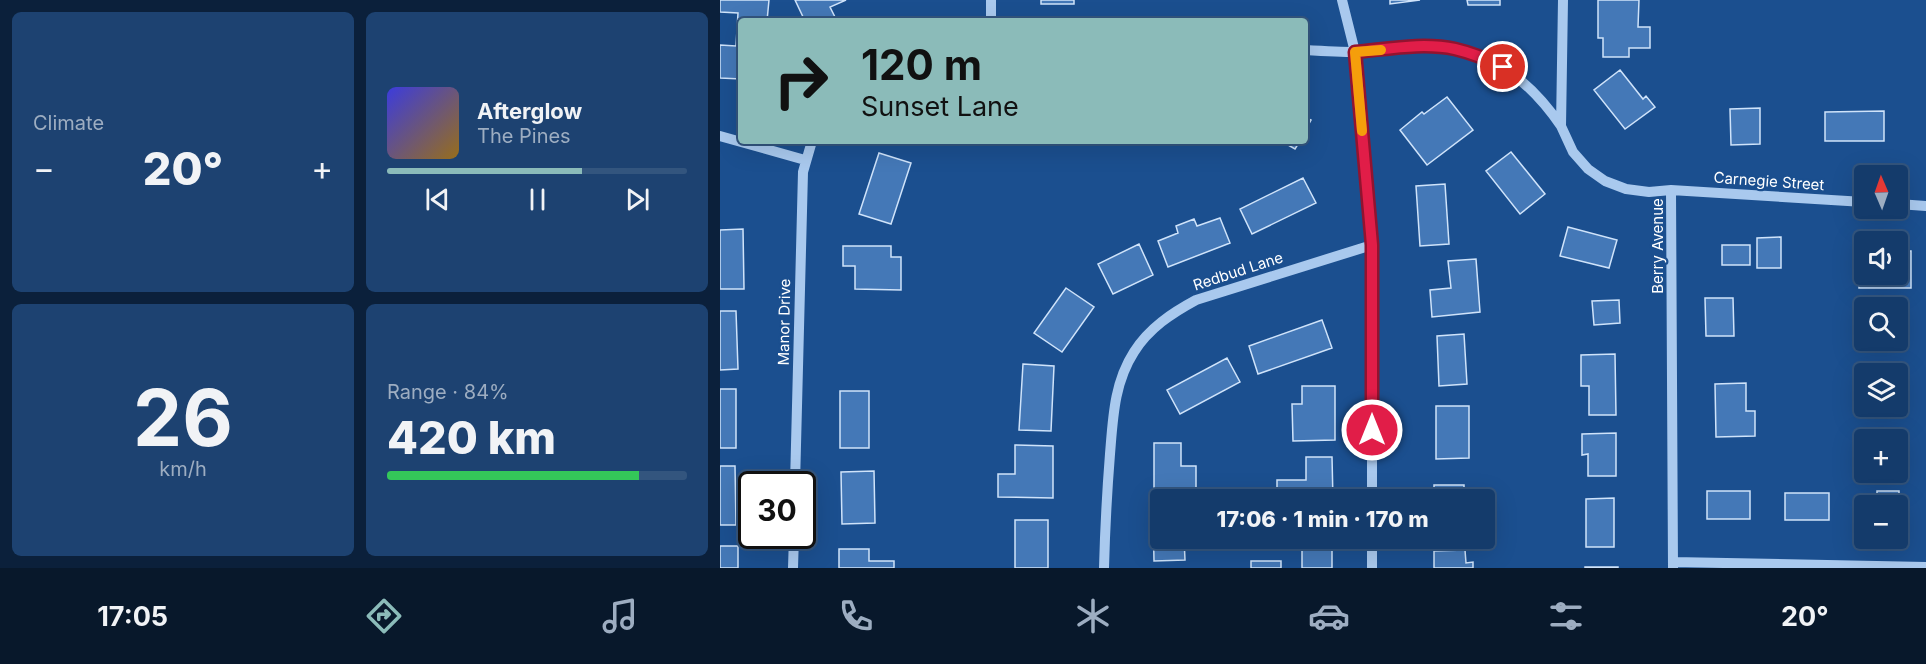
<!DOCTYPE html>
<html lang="en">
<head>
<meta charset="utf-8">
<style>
	body { margin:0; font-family:Inter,sans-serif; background:#1d4271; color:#f1f3f6; height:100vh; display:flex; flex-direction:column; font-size:22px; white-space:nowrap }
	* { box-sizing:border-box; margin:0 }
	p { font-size:20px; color:#9dadc1 }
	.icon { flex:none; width:33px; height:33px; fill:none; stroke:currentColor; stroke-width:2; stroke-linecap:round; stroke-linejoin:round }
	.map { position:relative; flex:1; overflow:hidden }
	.details { display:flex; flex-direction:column; gap:12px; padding:12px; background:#0b203b; width:720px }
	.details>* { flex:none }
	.hud { position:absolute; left:18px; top:18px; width:570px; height:126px; border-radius:6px; box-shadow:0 6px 24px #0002,0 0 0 2px #33557e; background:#8bbbb9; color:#111; overflow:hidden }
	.needle { width:39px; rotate:358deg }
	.buttons { position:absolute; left:1134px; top:165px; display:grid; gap:12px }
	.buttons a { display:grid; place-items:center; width:54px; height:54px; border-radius:6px; background:#143b6b; box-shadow:0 6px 24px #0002,0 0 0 2px #33557e; font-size:30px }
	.speed { position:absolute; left:18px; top:471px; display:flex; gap:12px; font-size:30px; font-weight:700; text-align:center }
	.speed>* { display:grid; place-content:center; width:78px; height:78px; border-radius:50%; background:#143b6b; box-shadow:0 6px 24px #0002,0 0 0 2px #33557e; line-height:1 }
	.speed .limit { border:3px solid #111; border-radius:9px; background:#fff; color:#111 }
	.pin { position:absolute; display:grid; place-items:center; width:51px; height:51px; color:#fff; margin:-26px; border:3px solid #fff; border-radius:50%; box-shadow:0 2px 6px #0007 }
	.me { position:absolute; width:66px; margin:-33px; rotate:0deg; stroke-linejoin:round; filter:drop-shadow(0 0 4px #0008) }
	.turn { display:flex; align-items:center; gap:21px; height:126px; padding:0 24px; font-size:27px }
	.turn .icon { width:78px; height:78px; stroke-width:2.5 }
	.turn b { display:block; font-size:42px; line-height:51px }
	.big { font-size:45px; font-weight:800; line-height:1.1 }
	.details .widget { flex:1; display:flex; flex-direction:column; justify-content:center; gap:9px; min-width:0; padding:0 21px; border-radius:9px; background:#1d4271 }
	.details .dial { align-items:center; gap:0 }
	.dial b { font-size:78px; line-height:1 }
	.song { display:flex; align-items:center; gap:18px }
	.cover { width:72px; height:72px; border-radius:9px; background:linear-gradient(135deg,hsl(240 70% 55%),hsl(40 70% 35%)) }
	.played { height:6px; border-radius:3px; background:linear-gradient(90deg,#8bbbb9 65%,#33557e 65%) }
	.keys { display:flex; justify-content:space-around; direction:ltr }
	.heat { display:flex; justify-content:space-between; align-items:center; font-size:33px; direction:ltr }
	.charge { height:9px; border-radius:4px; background:linear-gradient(90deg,#34c759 84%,#33557e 0) }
	.details .tiles { flex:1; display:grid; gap:12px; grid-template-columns:repeat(2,1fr) }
	.trip { position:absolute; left:430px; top:489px; width:345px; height:60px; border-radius:6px; background:#143b6b; box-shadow:0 6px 24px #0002,0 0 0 2px #33557e; font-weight:800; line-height:60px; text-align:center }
	.tab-bar { display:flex; height:96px; justify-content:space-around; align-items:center; background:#08182b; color:#9dadc1 }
	.tab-bar .icon { width:42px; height:42px }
	.tab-bar .selected { color:#8bbbb9 }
	.tab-bar b { font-size:27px; color:#f1f3f6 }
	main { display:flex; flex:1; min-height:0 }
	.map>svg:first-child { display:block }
	.building { fill:#4478b7; stroke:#cfe3fa; stroke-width:1.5 }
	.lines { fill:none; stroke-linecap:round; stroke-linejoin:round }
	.minor { stroke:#a9c9ee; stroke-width:10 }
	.route-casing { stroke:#92132f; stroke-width:15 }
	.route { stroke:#e11d48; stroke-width:10 }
	.slow { stroke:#f59e0b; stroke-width:10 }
	.labels { text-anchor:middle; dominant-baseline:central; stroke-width:4.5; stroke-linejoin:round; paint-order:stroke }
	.street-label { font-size:15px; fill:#fff; stroke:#1b4f8f }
</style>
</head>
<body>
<main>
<section class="details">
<div class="tiles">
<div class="widget"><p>Climate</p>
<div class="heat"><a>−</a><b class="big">20°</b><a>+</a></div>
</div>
<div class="widget">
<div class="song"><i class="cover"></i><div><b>Afterglow</b><p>The Pines</p></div></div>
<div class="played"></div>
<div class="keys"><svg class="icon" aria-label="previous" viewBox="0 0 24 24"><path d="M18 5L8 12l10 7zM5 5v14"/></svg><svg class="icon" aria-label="pause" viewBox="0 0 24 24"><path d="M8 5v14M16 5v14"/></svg><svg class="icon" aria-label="next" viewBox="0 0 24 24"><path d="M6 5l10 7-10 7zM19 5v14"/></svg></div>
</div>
<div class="widget dial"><b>26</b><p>km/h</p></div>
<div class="widget"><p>Range · 84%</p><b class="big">420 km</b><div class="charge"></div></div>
</div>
</section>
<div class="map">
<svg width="1206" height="568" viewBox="0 0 1206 568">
	<rect width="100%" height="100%" fill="#1b4f8f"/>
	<path class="building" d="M 0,0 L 49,0 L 47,21 L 21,21 L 21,79 L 0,78 L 0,45 L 16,46 L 18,13 L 0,12 Z
		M 75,0 L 126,0 L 110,7 L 117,21 L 85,21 Z
		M 321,0 L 354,0 L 354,4 L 321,4 Z
		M 670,0 L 700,0 L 670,4 Z
		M 747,0 L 780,0 L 780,5 L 748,5 Z
		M 878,0 L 919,0 L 918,27 L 930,27 L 930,48 L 909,48 L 909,57 L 883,57 L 883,38 L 878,38 Z
		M 900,70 L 923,99 L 926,96 L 935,107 L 905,129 L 874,90 Z
		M 727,97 L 753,130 L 707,165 L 680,130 L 702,112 L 704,114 Z
		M 1040,108 L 1040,144 L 1011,145 L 1010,109 Z
		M 1164,111 L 1164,141 L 1105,141 L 1105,112 Z
		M 585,117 L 591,120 L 585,131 Z
		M 561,141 L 580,141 L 575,149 Z
		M 791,152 L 825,194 L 800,214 L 766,171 Z
		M 159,153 L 191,163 L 171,224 L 139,214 Z
		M 583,178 L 596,203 L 532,234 L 520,209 Z
		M 725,184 L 729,244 L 700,246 L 696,186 Z
		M 500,218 L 510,243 L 448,267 L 438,241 L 458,233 L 456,226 L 474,219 L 477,226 Z
		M 848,227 L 897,240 L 889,268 L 840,256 Z
		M 23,229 L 24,289 L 0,289 L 0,230 Z
		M 1061,237 L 1061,268 L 1037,268 L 1037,238 Z
		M 419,244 L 433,275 L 393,294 L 378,264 Z
		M 1002,245 L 1030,245 L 1030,265 L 1002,265 Z
		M 123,246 L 171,246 L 171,257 L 181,257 L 181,290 L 135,289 L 135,266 L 123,266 Z
		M 1139,251 L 1144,251 L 1144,274 L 1178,274 L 1178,251 L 1191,251 L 1191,288 L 1139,288 Z
		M 756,259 L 760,312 L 712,317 L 710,290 L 731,288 L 728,261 Z
		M 346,288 L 374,307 L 342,352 L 314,333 Z
		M 985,298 L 1013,298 L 1014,336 L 986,336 Z
		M 899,300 L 900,323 L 874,325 L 872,301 Z
		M 0,311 L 16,311 L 18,369 L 0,370 Z
		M 602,320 L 612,348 L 538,374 L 529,346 Z
		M 744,334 L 747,384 L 719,386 L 717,336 Z
		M 895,354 L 896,415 L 869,415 L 869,386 L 861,386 L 861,355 Z
		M 507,358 L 520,382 L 460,414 L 447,390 Z
		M 303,364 L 334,366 L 331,431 L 299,430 Z
		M 1026,383 L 1026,411 L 1035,411 L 1035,436 L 996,437 L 995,384 Z
		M 582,386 L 615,386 L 615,440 L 573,441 L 572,404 L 582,404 Z
		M 0,389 L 16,389 L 16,448 L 0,448 Z
		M 120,391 L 149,391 L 149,448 L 120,448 Z
		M 716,406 L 749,406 L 749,458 L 716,459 Z
		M 896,433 L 896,476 L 868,476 L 868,454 L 862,455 L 862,434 Z
		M 434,443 L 461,443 L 461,466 L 476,466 L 476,493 L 434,492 Z
		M 295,445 L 333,446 L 333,498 L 278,497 L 278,474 L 295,474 Z
		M 586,457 L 612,457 L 613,500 L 557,500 L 557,480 L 586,480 Z
		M 0,466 L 15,466 L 16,525 L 0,525 Z
		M 154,471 L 155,523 L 122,524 L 121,472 Z
		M 714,485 L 744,485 L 744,500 L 714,500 Z
		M 987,491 L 1030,491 L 1030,519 L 987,519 Z
		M 1157,491 L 1179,491 L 1179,520 L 1178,520 L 1178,506 L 1157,506 Z
		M 1065,493 L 1109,493 L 1109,520 L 1065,520 Z
		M 894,498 L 894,547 L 866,547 L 866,499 Z
		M 433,512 L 441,512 L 441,538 L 464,538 L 465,560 L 434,561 Z
		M 295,520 L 328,520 L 328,568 L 295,568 Z
		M 582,538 L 612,538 L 612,568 L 582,568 Z
		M 0,546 L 18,546 L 18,568 L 0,568 Z
		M 119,549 L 149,549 L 149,561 L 174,561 L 174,568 L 119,568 Z
		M 745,550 L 746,563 L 753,562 L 753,568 L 714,568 L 714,551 Z
		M 531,561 L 561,561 L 561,568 L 531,568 Z
		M 865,567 L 898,567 L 898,568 L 865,568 Z"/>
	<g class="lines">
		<path class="minor" d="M 622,0 L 635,52 L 652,245 L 652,500
			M 843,0 L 841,126 L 853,152 L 868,169 L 885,181 L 906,189 L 929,192 L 951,190 L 1144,202
			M 271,21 L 271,0
			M 585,50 C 602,51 619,52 636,52 C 659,51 682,47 705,46 C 765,45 809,79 841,126
			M 0,136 L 85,160
			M 951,190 L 953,568
			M 1178,204 L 1206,206
			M 75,484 L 83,172 L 92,141
			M 953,562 L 1206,567
			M 73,568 L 74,536
			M 384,568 C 385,530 387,492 390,454 C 393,418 394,383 414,352 C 429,328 452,313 476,300 L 652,245
			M 652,568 L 652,538"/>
	</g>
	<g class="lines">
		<defs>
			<path id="route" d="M 652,430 L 652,245 L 635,52 C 668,49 703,42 735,49 C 752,53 767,59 783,67"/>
		</defs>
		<use href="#route" class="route-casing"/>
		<use href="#route" class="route"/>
		<path class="slow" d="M 642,131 L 635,52 L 661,50"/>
	</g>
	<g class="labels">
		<g class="street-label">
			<text transform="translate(1049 181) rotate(4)">Carnegie Street</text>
			<text transform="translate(937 246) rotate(-90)">Berry Avenue</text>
			<text transform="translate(518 271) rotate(-18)">Redbud Lane</text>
			<text transform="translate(64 322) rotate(-89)">Manor Drive</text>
		</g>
	</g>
</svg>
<div class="buttons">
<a><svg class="needle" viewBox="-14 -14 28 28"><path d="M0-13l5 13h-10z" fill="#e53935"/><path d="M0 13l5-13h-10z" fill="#9dadc1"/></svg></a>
<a><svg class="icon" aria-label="sound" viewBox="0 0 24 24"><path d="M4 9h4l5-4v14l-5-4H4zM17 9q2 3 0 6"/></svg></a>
<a><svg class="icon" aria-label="search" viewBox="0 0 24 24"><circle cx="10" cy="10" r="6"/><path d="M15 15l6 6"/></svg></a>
<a><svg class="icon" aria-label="layers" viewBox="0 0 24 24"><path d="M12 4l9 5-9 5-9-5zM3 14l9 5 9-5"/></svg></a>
<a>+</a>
<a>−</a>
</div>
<div class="speed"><div class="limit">30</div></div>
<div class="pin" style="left:783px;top:67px;background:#d93025"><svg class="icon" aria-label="arrive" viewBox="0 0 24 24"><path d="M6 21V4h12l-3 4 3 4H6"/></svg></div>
<svg class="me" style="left:652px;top:430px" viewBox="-20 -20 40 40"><circle r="17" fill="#e11d48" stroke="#fff" stroke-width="3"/><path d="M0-11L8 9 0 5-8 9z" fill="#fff"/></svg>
<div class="trip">17:06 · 1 min · 170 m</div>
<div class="hud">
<div class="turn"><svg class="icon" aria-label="right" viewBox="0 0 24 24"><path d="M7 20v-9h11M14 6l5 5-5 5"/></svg><div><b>120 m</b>Sunset Lane</div></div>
</div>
</div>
</main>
<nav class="tab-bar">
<b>17:05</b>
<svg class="icon selected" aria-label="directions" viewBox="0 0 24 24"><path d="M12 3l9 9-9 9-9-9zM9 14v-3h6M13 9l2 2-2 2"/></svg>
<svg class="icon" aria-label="music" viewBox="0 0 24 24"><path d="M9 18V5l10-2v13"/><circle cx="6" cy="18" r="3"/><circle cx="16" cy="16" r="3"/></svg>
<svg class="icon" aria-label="phone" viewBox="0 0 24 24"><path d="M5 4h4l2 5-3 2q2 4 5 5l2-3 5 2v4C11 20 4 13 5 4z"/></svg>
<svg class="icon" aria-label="climate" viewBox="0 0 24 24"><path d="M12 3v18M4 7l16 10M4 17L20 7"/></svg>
<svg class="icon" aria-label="car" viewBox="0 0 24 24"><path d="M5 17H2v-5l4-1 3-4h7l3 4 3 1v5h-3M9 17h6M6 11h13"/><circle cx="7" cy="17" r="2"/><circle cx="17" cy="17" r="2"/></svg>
<svg class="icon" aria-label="filters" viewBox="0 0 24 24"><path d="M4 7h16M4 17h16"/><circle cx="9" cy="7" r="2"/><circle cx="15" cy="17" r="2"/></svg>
<b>20°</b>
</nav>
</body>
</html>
